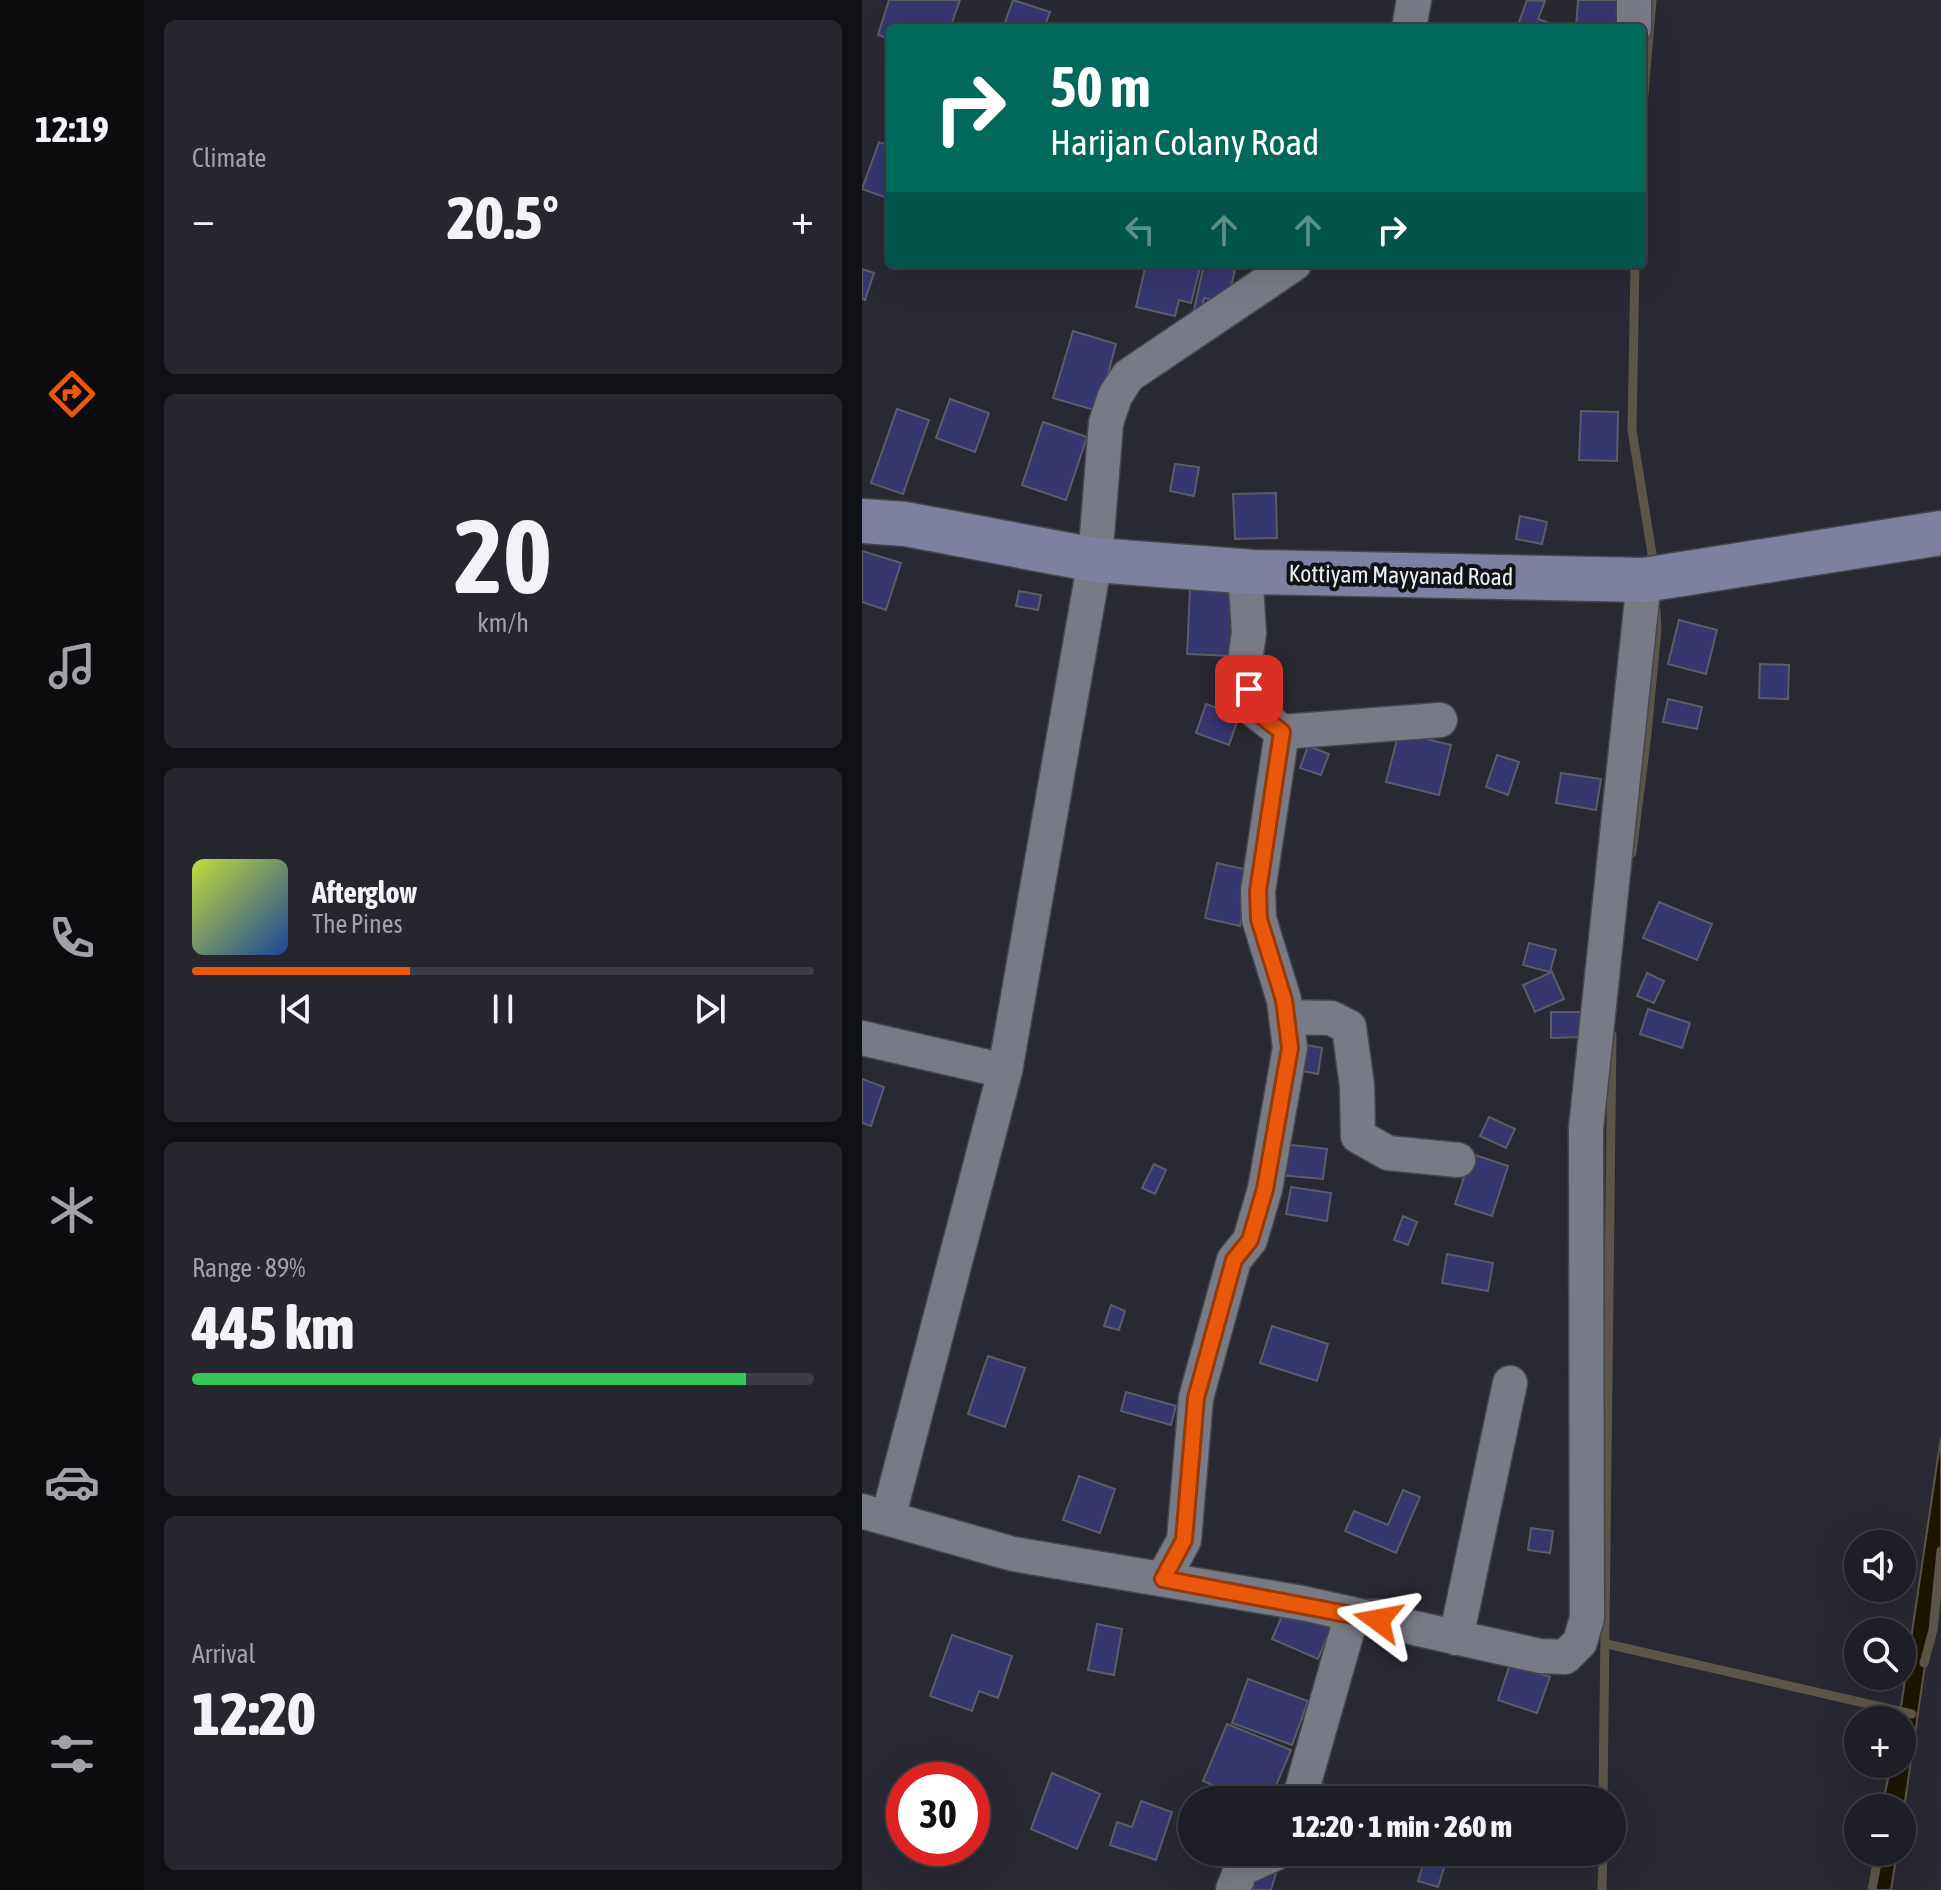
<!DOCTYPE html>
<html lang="en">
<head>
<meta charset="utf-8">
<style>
	body { margin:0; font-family:"Asap Condensed",sans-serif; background:#26272e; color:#f1f3f6; height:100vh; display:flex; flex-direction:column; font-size:30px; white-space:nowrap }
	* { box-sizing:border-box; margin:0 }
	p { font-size:26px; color:#a1a2a7 }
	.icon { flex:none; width:44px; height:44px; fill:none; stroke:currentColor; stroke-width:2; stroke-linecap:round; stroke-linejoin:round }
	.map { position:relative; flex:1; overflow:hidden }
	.drawer { display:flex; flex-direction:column; gap:20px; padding:20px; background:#101115; width:718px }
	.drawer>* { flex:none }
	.top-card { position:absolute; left:24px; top:24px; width:760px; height:244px; border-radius:8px; box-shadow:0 8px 32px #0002,0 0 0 2px #3c3d43; background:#00695c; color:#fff; overflow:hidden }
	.tools { position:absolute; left:982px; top:1530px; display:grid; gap:16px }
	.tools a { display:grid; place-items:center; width:72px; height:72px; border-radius:50%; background:#1e1f26; box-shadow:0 8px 32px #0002,0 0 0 2px #3c3d43; font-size:40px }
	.speed { position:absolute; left:24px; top:1762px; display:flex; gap:16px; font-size:40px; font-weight:700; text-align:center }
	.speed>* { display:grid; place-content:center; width:104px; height:104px; border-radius:50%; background:#1e1f26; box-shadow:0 8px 32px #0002,0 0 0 2px #3c3d43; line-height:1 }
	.speed .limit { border:12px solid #d22; background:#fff; color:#111 }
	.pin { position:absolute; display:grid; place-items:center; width:68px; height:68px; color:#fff; margin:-34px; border-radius:16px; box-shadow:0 4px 12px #0006 }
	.me { position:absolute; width:88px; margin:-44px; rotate:283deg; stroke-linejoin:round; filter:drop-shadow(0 0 6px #0008) }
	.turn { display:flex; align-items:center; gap:28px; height:168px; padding:0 32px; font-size:36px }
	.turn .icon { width:104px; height:104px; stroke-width:2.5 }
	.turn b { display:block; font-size:56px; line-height:68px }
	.lanes { display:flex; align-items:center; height:76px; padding:0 32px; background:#0003; justify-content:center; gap:40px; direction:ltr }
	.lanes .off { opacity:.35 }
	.big { font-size:60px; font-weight:800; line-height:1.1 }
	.drawer .tile { flex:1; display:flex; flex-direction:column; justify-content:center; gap:12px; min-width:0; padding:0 28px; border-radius:12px; background:#26272e }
	.drawer .dial { align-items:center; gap:0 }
	.dial b { font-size:104px; line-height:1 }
	.song { display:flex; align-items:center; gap:24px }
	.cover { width:96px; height:96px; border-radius:12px; background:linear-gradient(135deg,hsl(70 70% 55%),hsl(220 70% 35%)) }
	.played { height:8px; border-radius:4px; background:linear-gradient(90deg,#ea580c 35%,#3c3d43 35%) }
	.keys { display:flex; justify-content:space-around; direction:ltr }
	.heat { display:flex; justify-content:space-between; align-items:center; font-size:44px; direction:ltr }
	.charge { height:12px; border-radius:6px; background:linear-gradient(90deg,#34c759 89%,#3c3d43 0) }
	.trip { position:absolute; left:316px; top:1786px; width:448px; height:80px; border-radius:40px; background:#1e1f26; box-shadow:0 8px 32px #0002,0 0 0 2px #3c3d43; font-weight:800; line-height:80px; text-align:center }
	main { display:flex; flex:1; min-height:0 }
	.tab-bar { display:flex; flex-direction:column; width:144px; justify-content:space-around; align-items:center; background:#0c0c0f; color:#a1a2a7 }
	.tab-bar .icon { width:56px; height:56px }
	.tab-bar .current { color:#ea580c }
	.tab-bar b { font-size:36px; color:#f1f3f6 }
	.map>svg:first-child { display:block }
	.water { fill:#1e1501; stroke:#5c564a; stroke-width:2 }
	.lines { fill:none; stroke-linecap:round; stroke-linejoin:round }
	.stream { stroke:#5c564a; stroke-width:9 }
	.building { fill:#36376f; stroke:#5b5c67; stroke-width:2 }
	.street-casing { stroke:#46474e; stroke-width:37 }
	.secondary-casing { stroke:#46474e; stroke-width:47 }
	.street { stroke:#787a85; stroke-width:34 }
	.secondary { stroke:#7d809f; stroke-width:44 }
	.route-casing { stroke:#983908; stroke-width:20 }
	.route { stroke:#ea580c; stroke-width:14 }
	.labels { text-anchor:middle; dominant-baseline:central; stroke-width:8; stroke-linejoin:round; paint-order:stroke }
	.street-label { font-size:24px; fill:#ecedf4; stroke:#111216 }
</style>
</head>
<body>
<main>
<nav class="tab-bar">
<b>12:19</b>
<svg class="icon current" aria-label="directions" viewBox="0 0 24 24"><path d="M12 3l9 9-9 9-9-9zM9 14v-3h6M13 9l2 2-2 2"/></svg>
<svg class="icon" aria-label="music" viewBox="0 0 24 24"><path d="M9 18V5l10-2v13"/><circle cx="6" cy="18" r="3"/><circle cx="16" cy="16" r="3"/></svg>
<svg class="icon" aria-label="phone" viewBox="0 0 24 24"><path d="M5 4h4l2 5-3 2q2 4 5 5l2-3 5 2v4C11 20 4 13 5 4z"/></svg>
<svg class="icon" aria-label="climate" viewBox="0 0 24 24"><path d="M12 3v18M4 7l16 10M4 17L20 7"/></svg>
<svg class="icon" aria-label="car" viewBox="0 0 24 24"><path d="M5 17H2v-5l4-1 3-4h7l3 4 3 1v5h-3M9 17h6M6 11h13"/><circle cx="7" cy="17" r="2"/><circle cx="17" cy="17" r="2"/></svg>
<svg class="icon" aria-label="filters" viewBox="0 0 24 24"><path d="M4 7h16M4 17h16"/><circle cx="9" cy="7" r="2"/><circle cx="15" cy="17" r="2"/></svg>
</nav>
<section class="drawer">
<div class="tile"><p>Climate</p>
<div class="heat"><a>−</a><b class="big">20.5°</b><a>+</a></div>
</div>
<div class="tile dial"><b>20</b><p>km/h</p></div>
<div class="tile">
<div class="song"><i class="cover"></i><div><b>Afterglow</b><p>The Pines</p></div></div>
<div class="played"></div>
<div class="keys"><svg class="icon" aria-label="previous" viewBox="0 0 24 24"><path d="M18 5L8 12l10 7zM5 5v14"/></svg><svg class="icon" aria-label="pause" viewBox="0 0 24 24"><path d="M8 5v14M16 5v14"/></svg><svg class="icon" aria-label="next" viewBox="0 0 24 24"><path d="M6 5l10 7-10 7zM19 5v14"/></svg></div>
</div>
<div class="tile"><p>Range · 89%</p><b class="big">445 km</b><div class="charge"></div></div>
<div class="tile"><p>Arrival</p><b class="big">12:20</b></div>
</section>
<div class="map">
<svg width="1079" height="1890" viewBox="0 0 1079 1890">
	<rect width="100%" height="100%" fill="#282932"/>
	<path class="water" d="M 1079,1437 L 1079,1556 L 1040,1822 L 1040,1808 L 1020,1808 L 1029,1764 L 1040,1764 L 1040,1720 L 1037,1720 Z
		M 1015,1852 L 1035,1852 L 1029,1890 L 1011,1890 Z"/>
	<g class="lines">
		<path class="stream" d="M 780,117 L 790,0
			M 773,264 L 770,430 L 790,554
			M 770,853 L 785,734 L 795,629 L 794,610
			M 745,1644 L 1050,1714
			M 1062,1663 L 1071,1630 L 1079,1551
			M 741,1800 L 750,1035
			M 740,1890 L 741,1852
			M 1010,1890 L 1017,1852"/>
	</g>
	<path class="building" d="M 27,0 L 98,0 L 88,28 L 28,28 L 28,39 L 16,35 Z
		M 151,0 L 188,12 L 182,28 L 141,28 Z
		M 665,0 L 683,1 L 676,19 L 701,28 L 655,28 Z
		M 716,0 L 758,0 L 756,28 L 714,28 Z
		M 17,142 L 28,146 L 28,199 L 0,189 Z
		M 284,264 L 339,264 L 329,303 L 317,300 L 313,316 L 274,307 Z
		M 342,264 L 374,264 L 366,303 L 342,298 L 339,312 L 332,310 Z
		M 0,269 L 12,273 L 3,300 L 0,299 Z
		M 211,331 L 254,344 L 236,411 L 191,398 Z
		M 88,399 L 127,413 L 113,452 L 74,438 Z
		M 35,409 L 67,420 L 41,494 L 9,483 Z
		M 719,411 L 756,412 L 755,461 L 717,460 Z
		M 181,422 L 225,437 L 204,500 L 160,485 Z
		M 313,464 L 337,467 L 332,496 L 308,491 Z
		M 414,493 L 415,538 L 373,539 L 371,494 Z
		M 658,516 L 685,522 L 680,544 L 654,539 Z
		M 0,551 L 39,563 L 24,610 L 0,602 Z
		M 328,589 L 373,591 L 370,656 L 325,654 Z
		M 157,591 L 179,595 L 176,610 L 154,606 Z
		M 817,620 L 855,630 L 844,674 L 806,664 Z
		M 898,664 L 927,665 L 926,699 L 897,698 Z
		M 806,699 L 840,707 L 835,729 L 801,722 Z
		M 344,704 L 377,716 L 367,745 L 334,733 Z
		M 537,732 L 589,745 L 577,795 L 524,782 Z
		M 446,746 L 467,754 L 459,775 L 438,768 Z
		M 635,755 L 657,762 L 646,795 L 624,787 Z
		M 699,773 L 739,779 L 734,810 L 694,803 Z
		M 355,863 L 390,871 L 378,926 L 343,918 Z
		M 797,902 L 850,924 L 835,960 L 781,938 Z
		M 667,943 L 694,950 L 688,972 L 661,965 Z
		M 690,972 L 702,999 L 673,1012 L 661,985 Z
		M 785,973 L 802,981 L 792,1003 L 775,996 Z
		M 786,1009 L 828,1023 L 820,1048 L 778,1034 Z
		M 689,1012 L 720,1012 L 720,1037 L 689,1038 Z
		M 445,1045 L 460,1048 L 456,1074 L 440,1071 Z
		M 0,1079 L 22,1087 L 9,1126 L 0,1123 Z
		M 627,1117 L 653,1129 L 644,1148 L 618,1136 Z
		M 421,1144 L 465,1149 L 461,1179 L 417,1175 Z
		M 610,1154 L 646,1166 L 630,1216 L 593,1204 Z
		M 292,1164 L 304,1170 L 293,1194 L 280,1188 Z
		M 429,1187 L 469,1193 L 465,1221 L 424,1214 Z
		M 541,1216 L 555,1222 L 546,1245 L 532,1240 Z
		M 585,1254 L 631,1263 L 626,1291 L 580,1283 Z
		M 249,1305 L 263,1311 L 257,1330 L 242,1326 Z
		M 410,1326 L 466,1344 L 455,1381 L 398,1363 Z
		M 126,1356 L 163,1368 L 143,1427 L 106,1414 Z
		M 264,1392 L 314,1406 L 309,1425 L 259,1411 Z
		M 217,1476 L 253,1489 L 238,1533 L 201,1520 Z
		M 541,1490 L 558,1497 L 534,1553 L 483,1531 L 492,1511 L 526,1525 Z
		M 669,1528 L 691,1531 L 688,1553 L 666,1550 Z
		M 499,1599 L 530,1600 L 530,1618 Z
		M 426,1602 L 472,1621 L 456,1659 L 410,1639 Z
		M 235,1624 L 260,1629 L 252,1675 L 226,1670 Z
		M 90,1635 L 150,1656 L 136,1698 L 117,1691 L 110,1711 L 68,1696 Z
		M 648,1664 L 688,1677 L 675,1713 L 636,1700 Z
		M 386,1679 L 446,1701 L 430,1745 L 370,1723 Z
		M 365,1724 L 429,1750 L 408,1800 L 386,1800 L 341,1781 Z
		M 190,1773 L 238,1794 L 215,1849 L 169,1829 Z
		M 441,1777 L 506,1800 L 433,1800 Z
		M 279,1801 L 310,1812 L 294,1860 L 248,1845 L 255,1822 L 270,1827 Z
		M 565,1852 L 587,1852 L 576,1887 L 556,1881 Z
		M 420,1853 L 409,1890 L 379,1890 Z"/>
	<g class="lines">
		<defs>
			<path id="street" d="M 547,28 L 552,0
				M 772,28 L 772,0
				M 420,732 L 578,720
				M 424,1017 L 469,1018 L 487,1027 L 495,1086 L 496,1136 L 526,1153 L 596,1160
				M 0,1038 L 143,1071
				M 0,1511 L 151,1554 L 440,1603 L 678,1656 L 703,1657 L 718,1642 L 725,1618 L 724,1128 L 782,580
				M 26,1518 L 143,1071 L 233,560 L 244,423 L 253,396 L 266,376 L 432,264
				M 301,1579 L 322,1540 L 334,1398 L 372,1260 L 388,1240 L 403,1189 L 428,1048 L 422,1000 L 397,919 L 396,891 L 420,732 L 392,710 L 382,667 L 387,633 L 383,571
				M 594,1638 L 648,1383
				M 437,1800 L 490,1614
				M 371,1890 L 379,1869 L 416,1852"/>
			<path id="secondary" d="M 0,521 L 43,524 L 233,560 L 391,572 L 782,580 L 1079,533"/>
		</defs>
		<use href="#street" class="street-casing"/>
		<use href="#secondary" class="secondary-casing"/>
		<use href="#street" class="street"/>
		<use href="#secondary" class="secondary"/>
	</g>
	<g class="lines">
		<defs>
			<path id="route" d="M 387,689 L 392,710 L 420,732 L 396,891 L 397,919 L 422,1000 L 428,1048 L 403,1189 L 388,1240 L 372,1260 L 334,1398 L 322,1540 L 301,1579 L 516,1620"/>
		</defs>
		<use href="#route" class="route-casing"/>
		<use href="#route" class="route"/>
	</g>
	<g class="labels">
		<g class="street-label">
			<text transform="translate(539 575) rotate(1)">Kottiyam Mayyanad Road</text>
		</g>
	</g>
</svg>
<div class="tools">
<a><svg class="icon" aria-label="sound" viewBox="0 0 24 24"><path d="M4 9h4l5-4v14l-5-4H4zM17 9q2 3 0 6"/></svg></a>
<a><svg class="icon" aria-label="search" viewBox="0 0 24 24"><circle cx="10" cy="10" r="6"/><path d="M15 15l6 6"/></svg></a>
<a>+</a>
<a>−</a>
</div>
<div class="speed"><div class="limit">30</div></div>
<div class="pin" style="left:387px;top:689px;background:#d93025"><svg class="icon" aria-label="arrive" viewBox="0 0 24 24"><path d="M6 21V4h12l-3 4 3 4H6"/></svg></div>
<svg class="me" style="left:516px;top:1620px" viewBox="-20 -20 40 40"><path d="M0-17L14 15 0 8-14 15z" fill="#ea580c" stroke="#fff" stroke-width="4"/></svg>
<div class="trip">12:20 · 1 min · 260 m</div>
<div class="top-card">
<div class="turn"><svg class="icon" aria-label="right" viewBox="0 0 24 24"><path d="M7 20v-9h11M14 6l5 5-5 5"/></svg><div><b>50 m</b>Harijan Colany Road</div></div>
<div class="lanes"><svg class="icon off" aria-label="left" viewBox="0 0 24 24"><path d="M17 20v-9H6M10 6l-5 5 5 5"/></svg><svg class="icon off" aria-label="ahead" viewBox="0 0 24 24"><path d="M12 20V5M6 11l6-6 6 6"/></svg><svg class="icon off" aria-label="ahead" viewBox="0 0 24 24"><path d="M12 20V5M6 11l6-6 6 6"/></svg><svg class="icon" aria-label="right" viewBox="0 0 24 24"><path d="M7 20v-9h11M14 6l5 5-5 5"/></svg></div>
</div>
</div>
</main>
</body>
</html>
